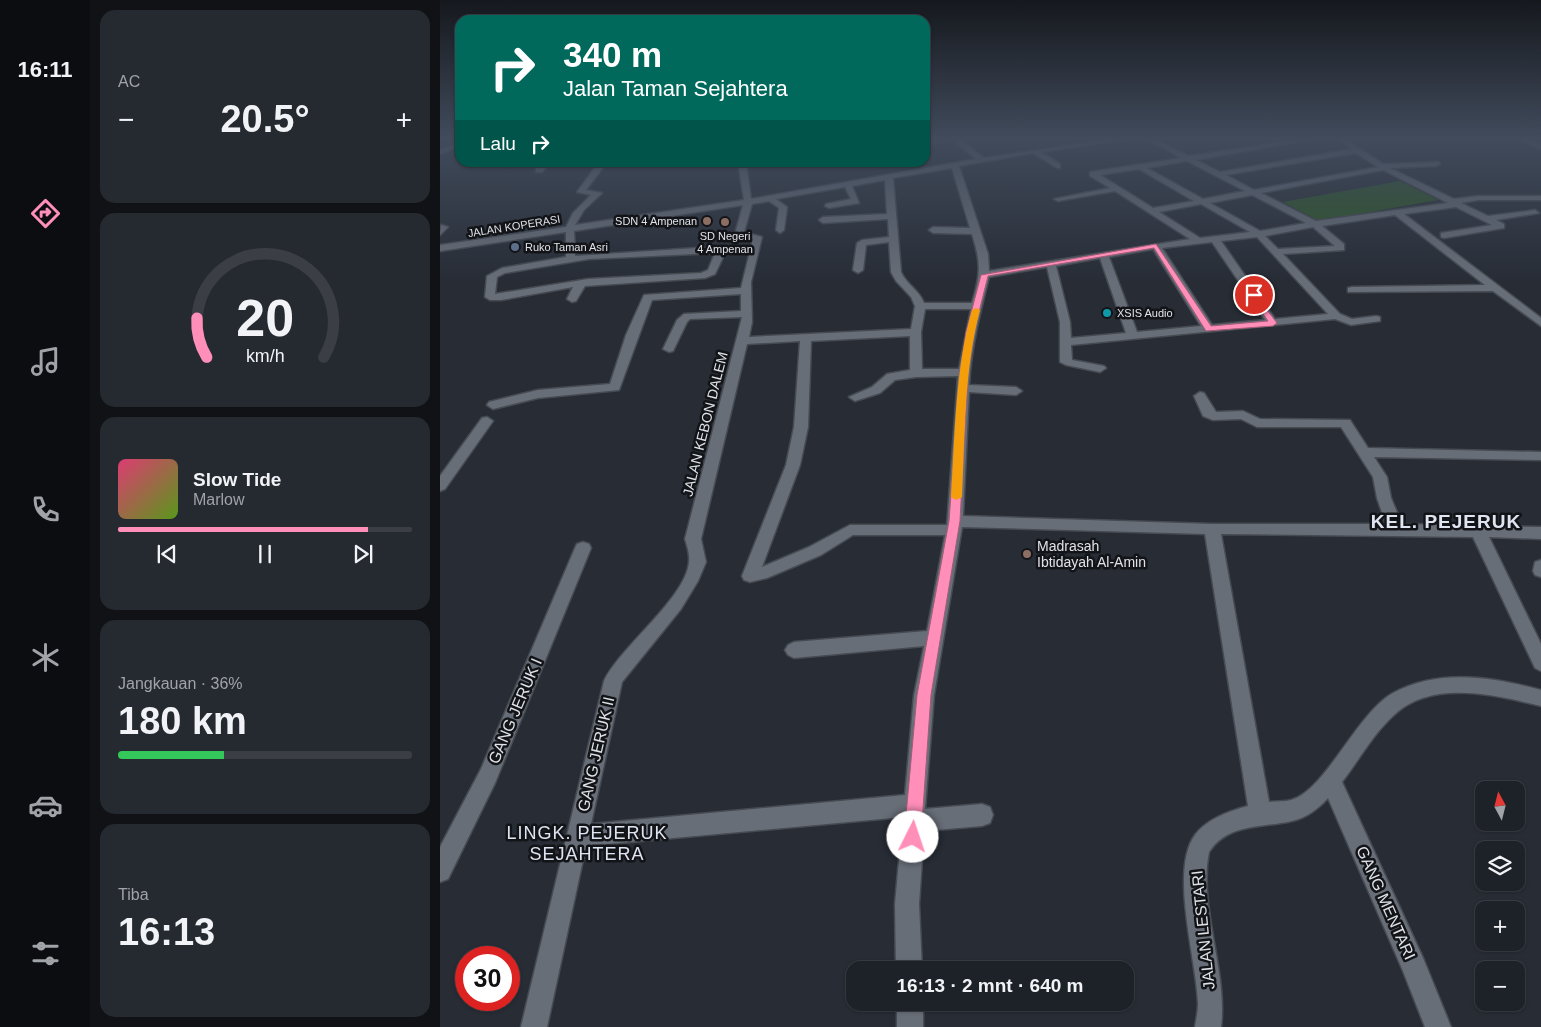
<!DOCTYPE html>
<html lang="id">
<head>
<meta charset="utf-8">
<style>
	body { margin:0; font-family:Helvetica,sans-serif; background:#252930; color:#f1f3f6; height:100vh; display:flex; flex-direction:column; font-size:19px; white-space:nowrap }
	* { box-sizing:border-box; margin:0 }
	p { font-size:16px; color:#a0a3a8 }
	.icon { flex:none; width:28px; height:28px; fill:none; stroke:currentColor; stroke-width:2; stroke-linecap:round; stroke-linejoin:round }
	.map { position:relative; flex:1; overflow:hidden }
	.sheet { display:flex; flex-direction:column; gap:10px; padding:10px; background:#101216; width:350px }
	.sheet>* { flex:none }
	.hud { position:absolute; left:15px; top:15px; width:475px; height:152px; border-radius:15px; box-shadow:0 1px 4px #0004,0 0 0 1px #3b3e45; background:#00695c; color:#fff; overflow:hidden }
	.needle { width:32px; rotate:353deg }
	.controls { position:absolute; left:1035px; top:781px; display:grid; gap:10px }
	.controls a { display:grid; place-items:center; width:50px; height:50px; border-radius:10px; background:#1d2128; box-shadow:0 1px 4px #0004,0 0 0 1px #3b3e45; font-size:25px }
	.speed { position:absolute; left:15px; top:946px; display:flex; gap:10px; font-size:25px; font-weight:700; text-align:center }
	.speed>* { display:grid; place-content:center; width:65px; height:65px; border-radius:50%; background:#1d2128; box-shadow:0 1px 4px #0004,0 0 0 1px #3b3e45; line-height:1 }
	.speed .limit { border:8px solid #d22; background:#fff; color:#111 }
	.pin { position:absolute; display:grid; place-items:center; width:42px; height:42px; color:#fff; margin:-21px; border:2px solid #fff; border-radius:50%; box-shadow:0 1px 5px #0007 }
	.me { position:absolute; width:55px; margin:-28px; rotate:4deg; stroke-linejoin:round; filter:drop-shadow(0 0 4px #0008) }
	.turn { display:flex; align-items:center; gap:18px; height:105px; padding:0 25px; font-size:22px }
	.turn .icon { width:65px; height:65px; stroke-width:2.5 }
	.turn b { display:block; font-size:35px; line-height:42px }
	.then { display:flex; align-items:center; height:48px; padding:0 25px; background:#0003; gap:10px; font-size:19px }
	.big { font-size:38px; font-weight:800; line-height:1.1 }
	.sheet .card { flex:1; display:flex; flex-direction:column; justify-content:center; gap:8px; min-width:0; padding:0 18px; border-radius:15px; background:#252930 }
	.sheet .dial { align-items:center; gap:0 }
	.dial svg { height:130px; overflow:visible; fill:none; stroke:#3b3e45; stroke-width:7; stroke-linecap:round; text-anchor:middle }
	.dial text { fill:#f1f3f6; stroke:none }
	.song { display:flex; align-items:center; gap:15px }
	.cover { width:60px; height:60px; border-radius:8px; background:linear-gradient(135deg,hsl(340 70% 55%),hsl(90 70% 35%)) }
	.played { height:5px; border-radius:2px; background:linear-gradient(90deg,#ff8eb9 85%,#3b3e45 85%) }
	.keys { display:flex; justify-content:space-around; direction:ltr }
	.heat { display:flex; justify-content:space-between; align-items:center; font-size:28px; direction:ltr }
	.charge { height:8px; border-radius:4px; background:linear-gradient(90deg,#34c759 36%,#3b3e45 0) }
	.trip { position:absolute; left:406px; top:961px; width:288px; height:50px; border-radius:15px; background:#1d2128; box-shadow:0 1px 4px #0004,0 0 0 1px #3b3e45; font-weight:800; line-height:50px; text-align:center }
	main { display:flex; flex:1; min-height:0 }
	.tabs { display:flex; flex-direction:column; width:90px; justify-content:space-around; align-items:center; background:#0c0d10; color:#a0a3a8 }
	.tabs .icon { width:35px; height:35px }
	.tabs .selected { color:#ff8eb9 }
	.tabs b { font-size:22px; color:#f1f3f6 }
	.map>svg:first-child { display:block }
	.green { fill:#2b5622 }
	.lines { fill:none; stroke-linecap:round; stroke-linejoin:round }
	.minor-casing { stroke:#464a51; stroke-width:3 }
	.minor { fill:#686e78; fill-rule:evenodd }
	.route { fill:#ff8eb9; stroke:#a65c78 }
	.slow { fill:#f59e0b }
	.education-dot { fill:#8d6e63; stroke:#121418; stroke-width:2 }
	.service-dot { fill:#5c6f8a; stroke:#121418; stroke-width:2 }
	.culture-dot { fill:#0f9aa8; stroke:#121418; stroke-width:2 }
	.labels { text-anchor:middle; dominant-baseline:central; stroke-width:5; stroke-linejoin:round; paint-order:stroke }
	.far-poi-label { font-size:11px; fill:#dfe2e8; stroke:#121418; text-anchor:start }
	.far-street-label { font-size:11px; fill:#dfe2e8; stroke:#121418 }
	.street-label { font-size:14px; fill:#dfe2e8; stroke:#121418 }
	.poi-label { font-size:14px; fill:#dfe2e8; stroke:#121418; text-anchor:start }
	.near-street-label { font-size:16px; fill:#dfe2e8; stroke:#121418 }
	.near-neighbourhood-label { font-size:18px; letter-spacing:1px; fill:#dee4f0; stroke:#121418 }
	.district-label { font-size:19px; font-weight:bold; letter-spacing:1px; fill:#dee4f0; stroke:#121418 }
</style>
</head>
<body>
<main>
<nav class="tabs">
<b>16:11</b>
<svg class="icon selected" aria-label="directions" viewBox="0 0 24 24"><path d="M12 3l9 9-9 9-9-9zM9 14v-3h6M13 9l2 2-2 2"/></svg>
<svg class="icon" aria-label="music" viewBox="0 0 24 24"><path d="M9 18V5l10-2v13"/><circle cx="6" cy="18" r="3"/><circle cx="16" cy="16" r="3"/></svg>
<svg class="icon" aria-label="phone" viewBox="0 0 24 24"><path d="M5 4h4l2 5-3 2q2 4 5 5l2-3 5 2v4C11 20 4 13 5 4z"/></svg>
<svg class="icon" aria-label="climate" viewBox="0 0 24 24"><path d="M12 3v18M4 7l16 10M4 17L20 7"/></svg>
<svg class="icon" aria-label="car" viewBox="0 0 24 24"><path d="M5 17H2v-5l4-1 3-4h7l3 4 3 1v5h-3M9 17h6M6 11h13"/><circle cx="7" cy="17" r="2"/><circle cx="17" cy="17" r="2"/></svg>
<svg class="icon" aria-label="filters" viewBox="0 0 24 24"><path d="M4 7h16M4 17h16"/><circle cx="9" cy="7" r="2"/><circle cx="15" cy="17" r="2"/></svg>
</nav>
<section class="sheet">
<div class="card"><p>AC</p>
<div class="heat"><a>−</a><b class="big">20.5°</b><a>+</a></div>
</div>
<div class="card dial"><svg viewBox="0 0 100 80">
<path d="M14 69A42 42 0 1 1 86 69"/>
<path d="M14 69A42 42 0 0 1 8 45" stroke="#ff8eb9"/>
<text x="50" y="56" font-size="32" font-weight="700">20</text>
<text x="50" y="72" font-size="11">km/h</text>
</svg></div>
<div class="card">
<div class="song"><i class="cover"></i><div><b>Slow Tide</b><p>Marlow</p></div></div>
<div class="played"></div>
<div class="keys"><svg class="icon" aria-label="previous" viewBox="0 0 24 24"><path d="M18 5L8 12l10 7zM5 5v14"/></svg><svg class="icon" aria-label="pause" viewBox="0 0 24 24"><path d="M8 5v14M16 5v14"/></svg><svg class="icon" aria-label="next" viewBox="0 0 24 24"><path d="M6 5l10 7-10 7zM19 5v14"/></svg></div>
</div>
<div class="card"><p>Jangkauan · 36%</p><b class="big">180 km</b><div class="charge"></div></div>
<div class="card"><p>Tiba</p><b class="big">16:13</b></div>
</section>
<div class="map">
<svg width="1101" height="1027" viewBox="0 0 1101 1027">
	<rect width="100%" height="100%" fill="#272c35"/>
	<path class="green" d="M 960,181 L 998,200 L 879,221 L 843,202 Z"/>
	<g class="lines">
		<defs>
			<path id="minor" d="M 520,139 L 544,158 L 672,139 L 688,139 L 601,152 L 620,164 L 620,168 L 617,168 L 593,153 L 519,166 L 548,254 L 549,271 L 750,239 L 675,191 L 618,201 L 614,199 L 670,188 L 650,176 L 650,172 L 741,158 L 707,139 L 714,139 L 749,156 L 862,139 L 875,139 L 756,160 L 780,172 L 912,149 L 898,139 L 905,139 L 943,164 L 999,162 L 1000,164 L 996,166 L 950,168 L 1014,199 L 1038,196 L 1101,196 L 1101,200 L 1038,200 L 1021,203 L 1048,216 L 1095,210 L 1099,213 L 1056,220 L 1064,224 L 1064,228 L 1004,238 L 1001,237 L 1001,233 L 1052,225 L 1016,207 L 964,214 L 1101,318 L 1101,326 L 1053,291 L 908,292 L 908,288 L 912,287 L 1045,285 L 955,215 L 882,226 L 904,244 L 904,250 L 843,254 L 900,314 L 912,319 L 936,316 L 940,317 L 940,321 L 911,325 L 895,319 L 631,345 L 632,360 L 664,366 L 666,368 L 660,372 L 626,365 L 620,362 L 620,322 L 607,267 L 549,277 C 540,313 531,348 529,385 L 576,387 L 582,391 L 576,395 L 529,392 L 523,516 L 772,524 L 946,524 L 937,498 L 933,477 L 901,427 L 817,427 L 801,419 L 773,420 L 763,416 L 754,396 L 760,392 L 764,393 L 776,412 L 803,411 L 820,419 L 910,420 L 928,448 L 1101,452 L 1101,460 L 934,457 L 947,477 L 951,498 L 962,524 L 1101,527 L 1101,539 L 1049,537 L 1101,644 L 1101,671 L 1095,668 L 1033,537 L 781,534 L 829,802 C 836,801 844,802 851,800 C 886,790 916,714 953,693 C 999,668 1053,677 1101,690 L 1101,706 C 1056,695 992,679 954,715 C 933,734 919,760 902,782 L 983,958 L 1011,1027 L 985,1027 L 963,971 L 888,798 C 878,809 866,818 852,821 C 822,828 788,823 769,852 C 758,907 788,971 781,1027 L 755,1027 C 756,1020 758,1012 758,1004 C 757,962 729,870 755,835 C 767,819 789,811 808,806 L 765,534 L 522,527 L 494,695 L 485,809 L 542,804 L 550,807 L 553,815 L 550,823 L 542,826 L 484,831 L 479,904 L 482,970 L 456,970 L 455,904 L 463,817 L 146,846 L 107,1027 L 81,1027 L 164,681 C 181,646 246,598 249,562 C 250,554 247,546 245,539 L 302,317 L 250,319 L 247,322 L 233,351 L 229,352 L 223,349 L 237,320 L 244,314 L 301,311 L 301,294 L 212,300 L 179,390 L 98,398 L 53,409 L 47,405 L 49,402 L 98,390 L 170,384 L 186,335 L 204,295 L 301,288 L 313,239 L 295,234 L 303,205 L 134,231 L 135,256 L 272,247 L 280,248 L 285,253 L 275,274 L 265,278 L 145,286 L 136,301 L 132,302 L 127,299 L 133,287 L 61,300 L 50,300 L 45,297 L 47,276 L 62,268 L 126,257 L 126,232 L 0,251 L 0,245 L 126,227 L 133,213 L 151,195 L 137,192 L 159,162 L 189,162 L 164,166 L 146,190 L 162,193 L 144,210 L 135,225 L 304,200 L 298,162 L 306,162 L 311,199 L 536,159 L 514,141 L 485,144 L 485,140 ZM 916,153 L 938,167 L 814,190 L 786,175 ZM 747,161 L 805,191 L 763,199 L 707,168 ZM 512,168 L 530,228 L 493,227 L 489,230 L 493,233 L 532,234 C 541,263 541,273 532,303 L 484,303 C 479,290 466,284 461,272 L 453,178 ZM 699,169 L 754,201 L 713,208 L 660,175 ZM 943,170 L 1008,203 L 876,221 L 821,193 ZM 445,180 L 447,214 L 383,217 L 379,220 L 383,223 L 448,219 L 449,237 L 422,240 L 417,243 L 413,270 L 418,273 L 423,270 L 426,245 L 449,242 L 451,272 L 456,281 L 471,297 L 475,306 L 471,329 L 309,337 L 312,322 L 311,282 L 322,237 L 304,232 L 312,204 L 329,201 L 339,208 L 336,230 L 340,233 L 344,230 L 347,207 L 336,199 L 405,187 L 411,199 L 386,204 L 385,206 L 389,208 L 419,203 L 412,186 ZM 812,195 L 866,223 L 820,231 L 770,203 ZM 761,204 L 810,232 L 760,238 L 719,212 ZM 873,227 L 895,246 L 838,249 L 825,236 ZM 817,237 L 888,314 L 835,319 L 781,241 ZM 772,242 L 825,320 L 772,325 L 722,248 ZM 713,249 L 761,326 L 697,332 L 669,257 ZM 275,253 L 268,270 L 261,273 L 148,279 L 55,294 L 57,277 L 65,273 L 149,259 ZM 660,258 L 686,333 L 631,338 L 630,322 L 616,266 ZM 485,309 L 531,309 L 519,369 L 482,369 L 481,332 ZM 470,336 L 470,370 L 447,374 L 432,387 L 409,397 L 415,401 L 440,393 L 455,380 L 476,377 L 518,376 L 507,525 L 410,525 L 369,547 L 322,567 L 360,465 L 368,427 L 371,341 ZM 360,341 L 354,427 L 346,465 L 302,576 L 304,580 L 310,582 L 327,578 L 381,555 L 413,535 L 505,535 L 487,631 L 354,642 L 348,645 L 345,650 L 348,655 L 354,658 L 484,646 L 474,695 L 465,795 L 151,824 L 182,682 L 241,609 L 258,581 L 266,562 L 261,539 L 307,344 Z
				M 1078,139 L 1086,139 L 1101,145 L 1101,149 Z
				M 20,142 L 20,146 L 0,154 L 0,150 Z
				M 103,162 L 111,162 L 102,172 L 96,172 L 96,168 Z
				M 1,225 L 8,227 L 0,235 Z
				M 47,417 L 53,421 L 5,489 L 0,491 L 0,476 L 42,418 Z
				M 143,542 L 149,544 L 151,548 L 55,783 L 8,879 L 0,882 L 0,847 L 41,769 L 135,548 L 137,544 Z
				M 1101,560 L 1101,577 L 1095,575 L 1093,571 L 1095,562 Z
				M 457,1002 L 483,1002 L 483,1027 L 457,1027 Z"/>
		</defs>
		<use href="#minor" class="minor-casing"/>
		<use href="#minor" class="minor"/>
	</g>
	<linearGradient id="sky" x2="0" y2="1"><stop stop-color="#15181d"/><stop offset="0.49" stop-color="#414b5c"/><stop offset="1" stop-color="#414b5c" stop-opacity="0"/></linearGradient>
	<rect width="1101" height="282" fill="url(#sky)"/>
	<path class="route" d="M 716,244 L 771,326 L 828,321 L 810,295 L 814,293 L 837,323 L 833,326 L 766,331 L 714,248 L 548,276 L 534,332 L 528,372 L 520,521 L 491,695 L 481,837 L 479,843 L 473,846 L 467,843 L 464,837 L 477,695 L 509,521 L 520,372 L 526,332 L 541,275 Z"/>
	<path class="slow" d="M 536,308 L 540,310 C 524,370 525,435 522,497 L 516,500 L 511,497 C 515,435 515,370 532,310 Z"/>
	<g class="education-dot">
		<circle cx="267" cy="221" r="5"/>
		<circle cx="285" cy="222" r="5"/>
		<circle cx="587" cy="554" r="5"/>
	</g>
	<circle class="service-dot" cx="75" cy="247" r="5"/>
	<circle class="culture-dot" cx="667" cy="313" r="5"/>
	<g class="labels">
		<g class="far-poi-label">
			<text x="257" y="221" text-anchor="end">SDN 4 Ampenan</text>
			<text x="285" y="236" text-anchor="middle">SD Negeri<tspan x="285" dy="13">4 Ampenan</tspan></text>
			<text x="85" y="247">Ruko Taman Asri</text>
			<text x="677" y="313">XSIS Audio</text>
		</g>
		<g class="far-street-label">
			<text transform="translate(74 226) rotate(-9)">JALAN KOPERASI</text>
		</g>
		<g class="street-label">
			<text transform="translate(265 424) rotate(-76)">JALAN KEBON DALEM</text>
		</g>
		<g class="poi-label">
			<text x="597" y="546">Madrasah<tspan x="597" dy="16">Ibtidayah Al-Amin</tspan></text>
		</g>
		<g class="near-street-label">
			<text transform="translate(75 711) rotate(-67)">GANG JERUK I</text>
			<text transform="translate(156 754) rotate(-77)">GANG JERUK II</text>
			<text transform="translate(946 903) rotate(66)">GANG MENTARI</text>
			<text transform="translate(763 930) rotate(-96)">JALAN LESTARI</text>
		</g>
		<g class="near-neighbourhood-label">
			<text x="147" y="833">LINGK. PEJERUK<tspan x="147" dy="21">SEJAHTERA</tspan></text>
		</g>
		<g class="district-label">
			<text x="1006" y="521">KEL. PEJERUK</text>
		</g>
	</g>
</svg>
<div class="controls">
<a><svg class="needle" viewBox="-14 -14 28 28"><path d="M0-13l5 13h-10z" fill="#e53935"/><path d="M0 13l5-13h-10z" fill="#a0a3a8"/></svg></a>
<a><svg class="icon" aria-label="layers" viewBox="0 0 24 24"><path d="M12 4l9 5-9 5-9-5zM3 14l9 5 9-5"/></svg></a>
<a>+</a>
<a>−</a>
</div>
<div class="speed"><div class="limit">30</div></div>
<div class="pin" style="left:814px;top:295px;background:#d93025"><svg class="icon" aria-label="arrive" viewBox="0 0 24 24"><path d="M6 21V4h12l-3 4 3 4H6"/></svg></div>
<svg class="me" style="left:473px;top:837px" viewBox="-20 -20 40 40"><circle r="19" fill="#fff"/><path d="M0-13L10 11 0 6-10 11z" fill="#ff8eb9"/></svg>
<div class="trip">16:13 · 2 mnt · 640 m</div>
<div class="hud">
<div class="turn"><svg class="icon" aria-label="right" viewBox="0 0 24 24"><path d="M7 20v-9h11M14 6l5 5-5 5"/></svg><div><b>340 m</b>Jalan Taman Sejahtera</div></div>
<div class="then">Lalu<svg class="icon" aria-label="right" viewBox="0 0 24 24"><path d="M7 20v-9h11M14 6l5 5-5 5"/></svg></div>
</div>
</div>
</main>
</body>
</html>
